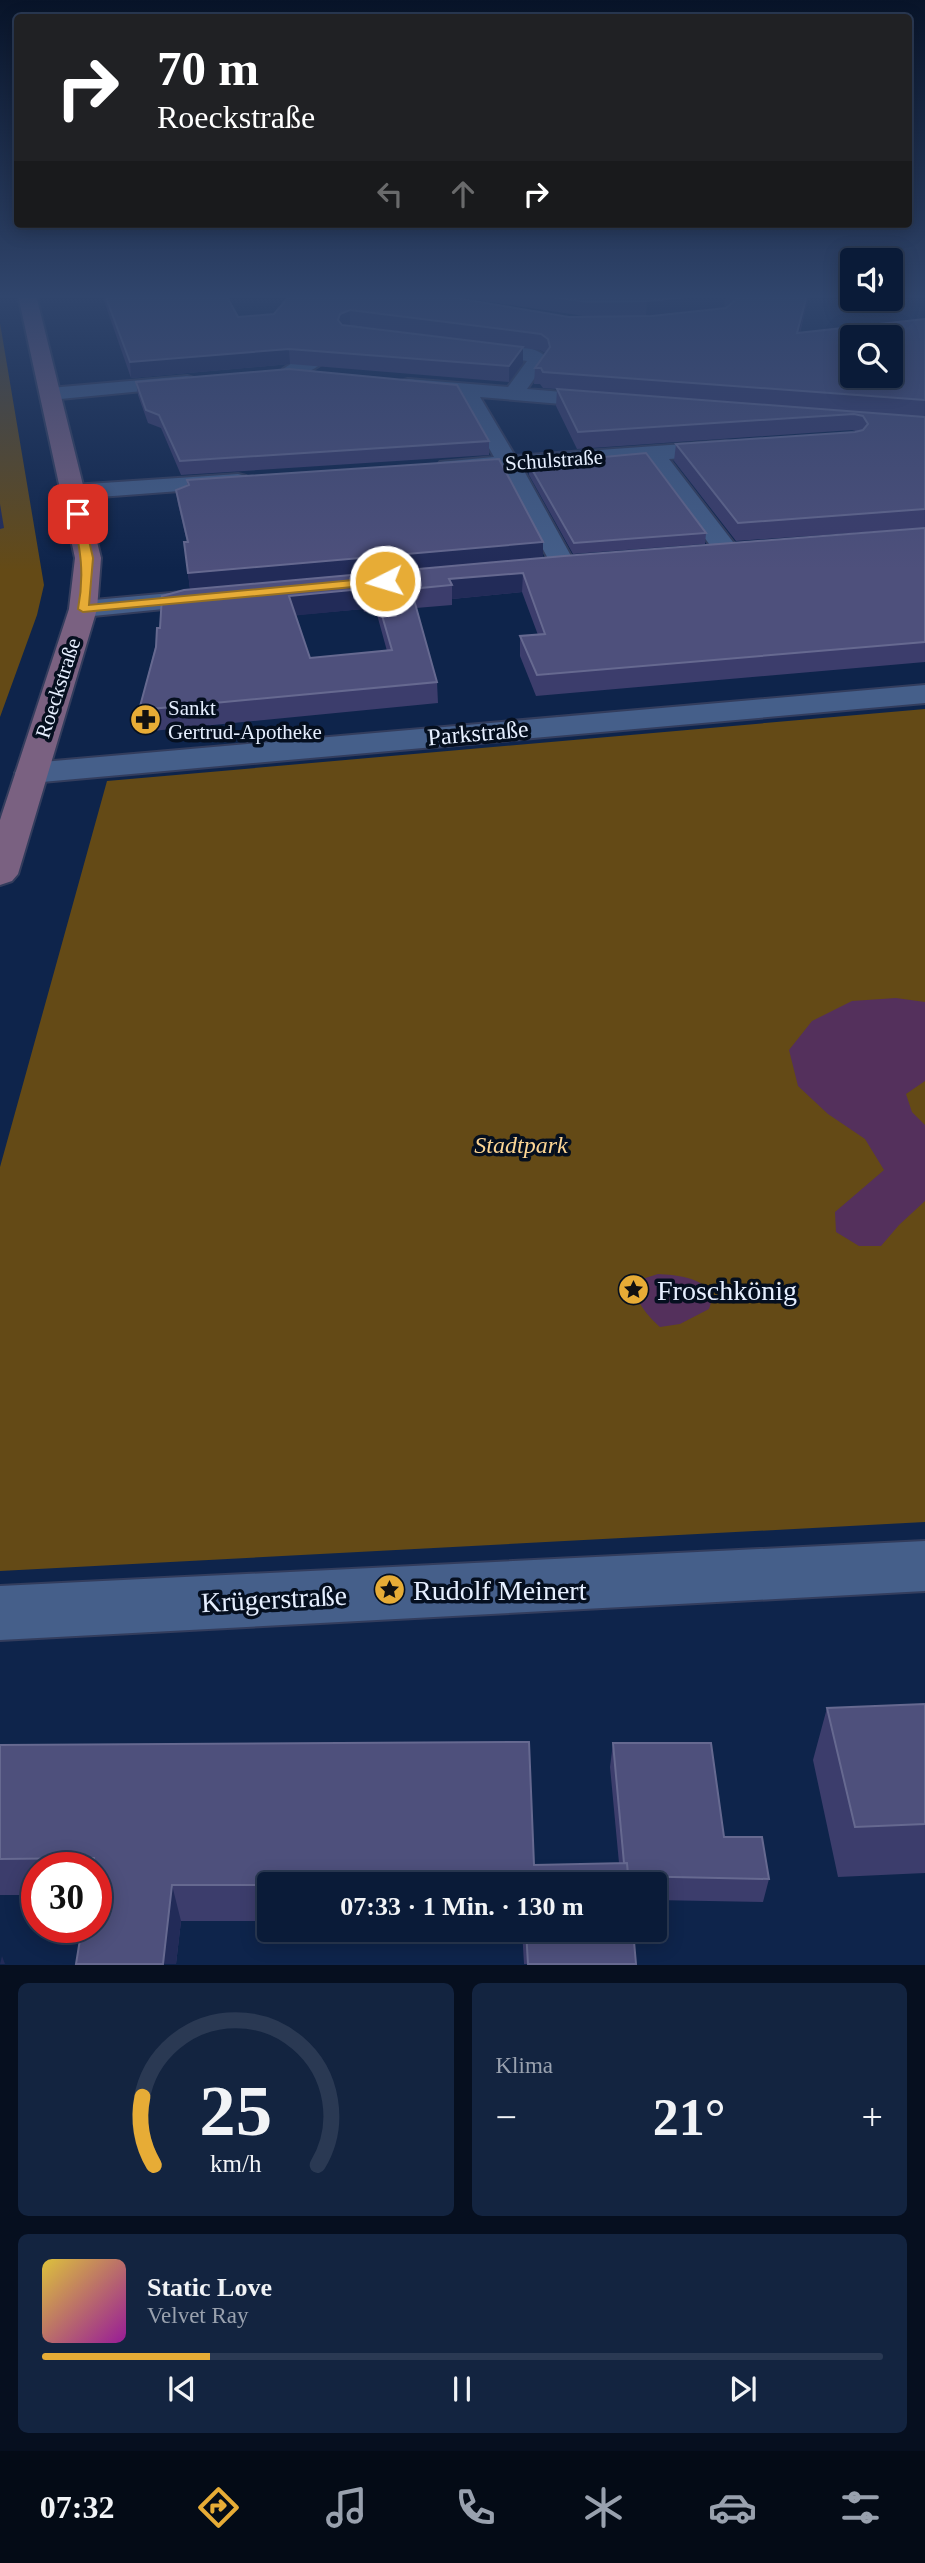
<!DOCTYPE html>
<html lang="de">
<head>
<meta charset="utf-8">
<style>
	body { margin:0; font-family:"Times New Roman",serif; background:#132440; color:#f1f3f6; height:100vh; display:flex; flex-direction:column; font-size:26px; white-space:nowrap }
	* { box-sizing:border-box; margin:0 }
	p { font-size:23px; color:#99a1ae }
	.icon { flex:none; width:38px; height:38px; fill:none; stroke:currentColor; stroke-width:2; stroke-linecap:round; stroke-linejoin:round }
	.map { position:relative; height:1965px; overflow:hidden }
	.details { display:flex; flex-direction:column; gap:18px; padding:18px; background:#060f1f; flex:1 }
	.details>* { flex:none }
	.hud { position:absolute; left:14px; top:14px; width:898px; height:214px; border-radius:7px; box-shadow:0 4px 18px #0003,0 0 0 2px #2a3953; background:#202124; color:#fff; overflow:hidden }
	.fabs { position:absolute; left:840px; top:248px; display:grid; gap:14px }
	.fabs a { display:grid; place-items:center; width:63px; height:63px; border-radius:7px; background:#0a1b38; box-shadow:0 4px 18px #0003,0 0 0 2px #2a3953; font-size:35px }
	.speed { position:absolute; left:21px; top:1852px; display:flex; gap:14px; font-size:35px; font-weight:700; text-align:center }
	.speed>* { display:grid; place-content:center; width:91px; height:91px; border-radius:50%; background:#0a1b38; box-shadow:0 4px 18px #0003,0 0 0 2px #2a3953; line-height:1 }
	.speed .limit { border:10px solid #d22; background:#fff; color:#111 }
	.pin { position:absolute; display:grid; place-items:center; width:60px; height:60px; color:#fff; margin:-30px; border-radius:14px; box-shadow:0 4px 10px #0006 }
	.me { position:absolute; width:77px; margin:-38px; rotate:265deg; stroke-linejoin:round; filter:drop-shadow(0 0 5px #0008) }
	.turn { display:flex; align-items:center; gap:24px; height:147px; padding:0 28px; font-size:32px }
	.turn .icon { width:91px; height:91px; stroke-width:2.5 }
	.turn b { display:block; font-size:49px; line-height:60px }
	.lanes { display:flex; align-items:center; height:66px; padding:0 28px; background:#0003; justify-content:center; gap:35px; direction:ltr }
	.lanes .off { opacity:.35 }
	.big { font-size:52px; font-weight:700; line-height:1.1 }
	.details .card { flex:1; display:flex; flex-direction:column; justify-content:center; gap:10px; min-width:0; padding:0 24px; border-radius:10px; background:#132440 }
	.details .dial { align-items:center; gap:0 }
	.dial svg { height:182px; overflow:visible; fill:none; stroke:#2a3953; stroke-width:7; stroke-linecap:round; text-anchor:middle }
	.dial text { fill:#f1f3f6; stroke:none }
	.song { display:flex; align-items:center; gap:21px }
	.cover { width:84px; height:84px; border-radius:10px; background:linear-gradient(135deg,hsl(50 70% 55%),hsl(300 70% 35%)) }
	.played { height:7px; border-radius:4px; background:linear-gradient(90deg,#e7ac36 20%,#2a3953 20%) }
	.keys { display:flex; justify-content:space-around; direction:ltr }
	.heat { display:flex; justify-content:space-between; align-items:center; font-size:38px; direction:ltr }
	.details .tiles { flex:1; display:grid; gap:18px; grid-template-columns:1fr 1fr }
	.card:last-child { grid-column:span 2 }
	.trip { position:absolute; left:257px; top:1872px; width:410px; height:70px; border-radius:7px; background:#0a1b38; box-shadow:0 4px 18px #0003,0 0 0 2px #2a3953; font-weight:700; line-height:70px; text-align:center }
	.dock { display:flex; height:112px; justify-content:space-around; align-items:center; background:#040b16; color:#99a1ae }
	.dock .icon { width:49px; height:49px }
	.dock .on { color:#e7ac36 }
	.dock b { font-size:32px; color:#f1f3f6 }
	.map>svg:first-child { display:block }
	.green { fill:#644a16 }
	.water { fill:#54305c }
	.lines { fill:none; stroke-linecap:round; stroke-linejoin:round }
	.street-casing { stroke:#333d5d; stroke-width:4 }
	.secondary-casing { stroke:#333d5d; stroke-width:4 }
	.street { fill:#455f8a; fill-rule:evenodd }
	.secondary { fill:#7a6181; fill-rule:evenodd }
	.wall { fill:#3c3d6c; fill-rule:evenodd }
	.shaded-wall { fill:#222b58 }
	.building { fill:#4e507c; stroke:#666990; stroke-width:2; fill-rule:evenodd }
	.route { fill:#e7ac36; stroke:#967023; stroke-width:2 }
	.labels { text-anchor:middle; dominant-baseline:central; stroke-width:7; stroke-linejoin:round; paint-order:stroke }
	.far-street-label { font-size:21px; fill:#e6efff; stroke:#050f1f }
	.far-poi-label { font-size:21px; fill:#e6efff; stroke:#050f1f; text-anchor:start }
	.street-label { font-size:24px; fill:#e6efff; stroke:#050f1f }
	.park-label { font-size:24px; font-style:italic; fill:#fcd594; stroke:#050f1f }
	.near-poi-label { font-size:28px; fill:#e6efff; stroke:#050f1f; text-anchor:start }
	.near-street-label { font-size:28px; fill:#e6efff; stroke:#050f1f }
</style>
</head>
<body>
<div class="map">
<svg width="925" height="1965" viewBox="0 0 925 1965">
	<rect width="100%" height="100%" fill="#0e244b"/>
	<path class="green" d="M 0,323 L 44,585 L 37,615 L 0,717 Z
		M 925,709 L 925,1522 L 0,1571 L 0,1167 L 107,781 Z"/>
	<path class="water" d="M 896,998 L 925,1002 L 925,1081 L 906,1094 L 912,1112 L 925,1125 L 925,1201 L 899,1225 L 881,1246 L 859,1246 L 836,1232 L 835,1212 L 884,1170 L 865,1139 L 828,1114 L 798,1086 L 789,1050 L 812,1021 L 852,1001 Z
		M 658,1274 C 678,1275 721,1279 709,1309 L 680,1324 L 660,1327 C 647,1315 633,1300 636,1281 Z"/>
	<g class="lines">
		<defs>
			<path id="street" d="M 370,295 L 388,295 C 372,319 314,385 283,377 L 280,373 L 283,369 L 333,336 Z
				M 470,341 C 492,344 533,341 548,359 L 527,389 L 609,396 L 616,398 L 619,402 L 616,406 L 609,408 L 480,397 L 515,456 L 726,441 L 734,443 L 737,448 L 734,453 L 726,455 L 669,459 L 740,551 L 736,556 L 727,559 L 718,556 L 647,460 L 523,469 L 576,565 L 572,570 L 563,573 L 554,570 L 501,470 L 448,474 L 440,472 L 437,467 L 440,462 L 494,457 L 459,395 L 408,391 L 401,389 L 398,385 L 401,381 L 408,379 L 508,387 L 527,361 L 463,351 L 461,347 Z
				M 187,376 L 194,378 L 197,382 L 194,386 L 50,400 L 43,398 L 40,394 L 43,390 L 50,388 Z
				M 238,474 L 246,476 L 250,481 L 246,486 L 73,499 L 65,497 L 61,492 L 65,487 L 73,485 Z
				M 215,589 L 224,591 L 228,597 L 224,603 L 83,617 L 73,615 L 69,609 L 73,603 L 83,601 Z
				M 925,685 L 925,703 L 31,783 L 20,780 L 15,773 L 20,766 L 31,763 Z
				M 925,1541 L 925,1591 L 0,1640 L 0,1586 Z"/>
			<path id="secondary" d="M 18,295 L 36,295 L 101,558 L 97,609 L 18,874 L 12,881 L 0,885 L 0,820 L 69,609 L 75,558 Z"/>
		</defs>
		<use href="#street" class="street-casing"/>
		<use href="#secondary" class="secondary-casing"/>
		<use href="#street" class="street"/>
		<use href="#secondary" class="secondary"/>
	</g>
	<path class="wall" d="M 102,295 L 226,295 L 238,317 L 274,314 L 290,295 L 569,317 L 584,316 L 444,295 L 809,295 L 800,333 L 925,319 L 925,417 L 543,388 L 540,384 L 534,384 L 535,368 L 545,353 L 540,350 L 523,348 L 523,363 L 509,382 L 290,364 L 131,378 ZM 724,307 L 725,308 L 646,316 ZM 350,325 L 505,345 L 348,326 Z
		M 136,382 L 489,441 L 489,455 L 181,475 L 161,428 L 148,423 L 138,395 Z
		M 557,389 L 925,417 L 925,528 L 736,541 L 674,461 L 676,444 L 858,432 L 852,430 L 577,449 L 556,406 Z
		M 529,464 L 706,533 L 705,544 L 573,554 L 529,475 Z
		M 187,480 L 543,542 L 543,557 L 190,589 L 184,542 L 187,542 L 178,504 L 176,490 L 187,485 Z
		M 925,528 L 925,662 L 536,696 L 520,656 L 520,636 L 538,635 L 522,592 L 452,599 L 452,605 L 416,608 L 437,682 L 438,703 L 142,732 L 139,710 L 160,628 L 162,596 ZM 363,609 L 364,612 L 376,611 L 387,651 L 310,658 L 296,615 Z
		M 925,1704 L 925,1873 L 838,1877 L 813,1760 L 827,1708 Z
		M 613,1743 L 724,1837 L 769,1879 L 763,1902 L 654,1900 L 654,1885 L 270,1885 L 270,1921 L 181,1921 L 176,1964 L 76,1964 L 96,1867 L 37,1867 L 37,1895 L 0,1895 L 0,1745 L 534,1865 L 619,1863 L 610,1767 Z
		M 522,1930 L 633,1930 L 636,1964 L 524,1964 Z"/>
	<path class="shaded-wall" d="M 707,295 L 725,295 L 724,307 L 646,316 L 647,301 Z
		M 807,295 L 809,295 L 795,349 L 797,333 Z
		M 350,310 L 350,325 L 341,329 L 338,320 L 340,314 Z
		M 523,347 L 523,363 L 509,382 L 509,366 Z
		M 289,349 L 290,364 L 131,378 L 130,362 Z
		M 0,504 L 4,528 L 0,529 Z
		M 543,542 L 543,557 L 190,589 L 188,573 Z
		M 523,573 L 522,592 L 452,599 L 452,585 L 449,579 Z
		M 362,589 L 363,609 L 291,616 L 289,596 Z
		M 172,1885 L 181,1921 L 176,1964 L 163,1964 Z
		M 2,1956 L 5,1964 L 0,1964 Z"/>
	<path class="building" d="M 105,295 L 226,295 L 238,317 L 274,314 L 290,295 L 438,295 L 569,317 L 652,316 L 726,308 L 737,299 L 728,295 L 807,295 L 797,333 L 925,319 L 925,400 L 543,372 L 541,368 L 535,368 L 550,347 L 548,339 L 541,334 L 350,310 L 340,314 L 338,320 L 342,325 L 523,347 L 509,366 L 289,349 L 130,362 ZM 852,338 L 891,338 L 891,376 L 852,376 Z
		M 538,295 L 707,295 L 647,301 L 588,302 Z
		M 289,369 L 457,385 L 489,441 L 180,461 L 159,415 L 146,410 L 136,382 Z
		M 557,389 L 925,417 L 925,509 L 738,523 L 676,444 L 855,432 L 863,430 L 868,424 L 863,416 L 854,414 L 578,432 Z
		M 646,453 L 706,533 L 574,543 L 529,464 Z
		M 499,459 L 543,542 L 188,573 L 184,542 L 188,542 L 176,490 L 189,485 L 187,480 Z
		M 925,528 L 925,642 L 537,675 L 520,636 L 545,634 L 523,573 L 449,579 L 452,585 L 411,589 L 437,682 L 139,710 L 156,647 L 157,628 L 160,628 L 162,596 L 184,590 L 564,556 ZM 362,589 L 363,592 L 375,591 L 392,650 L 310,658 L 289,596 Z
		M 925,1704 L 925,1824 L 855,1827 L 827,1708 Z
		M 529,1742 L 534,1865 L 627,1863 L 629,1885 L 172,1885 L 163,1964 L 76,1964 L 82,1927 L 96,1927 L 96,1867 L 93,1867 L 94,1858 L 0,1859 L 0,1745 Z
		M 613,1743 L 711,1743 L 724,1837 L 762,1837 L 769,1879 L 628,1876 L 627,1863 L 624,1863 Z
		M 526,1930 L 633,1930 L 636,1964 L 528,1964 Z"/>
	<linearGradient id="sky" x2="0" y2="1"><stop stop-color="#081429"/><stop offset="0.52" stop-color="#30456c"/><stop offset="1" stop-color="#30456c" stop-opacity="0"/></linearGradient>
	<rect width="925" height="570" fill="url(#sky)"/>
	<path class="route" d="M 78,511 L 83,514 L 93,558 L 89,605 L 385,577 L 391,581 L 385,584 L 83,612 L 78,609 C 85,573 80,549 73,514 Z"/>
	<defs>
		<symbol id="pharmacy-disc" viewBox="-11 -11 22 22"><circle r="9.5" fill="#e7ac36" stroke="#050f1f"/><path d="M-2-6h4v4h4v4h-4v4h-4v-4h-4v-4h4Z" fill="#111"/></symbol>
		<symbol id="sight-disc" viewBox="-11 -11 22 22"><circle r="9.5" fill="#e7ac36" stroke="#050f1f"/><path d="M0-6L1.8-2.2L6-1.7L2.9 1.2L3.7 5.4L0 3.3L-3.7 5.4L-2.9 1.2L-6-1.7L-1.8-2.2Z" fill="#111"/></symbol>
	</defs>
	<g fill-rule="evenodd">
		<use href="#pharmacy-disc" x="128" y="702" width="35" height="35"/>
		<use href="#sight-disc" x="616" y="1272" width="35" height="35"/>
		<use href="#sight-disc" x="372" y="1572" width="35" height="35"/>
	</g>
	<g class="labels">
		<g class="far-street-label">
			<text transform="translate(554 460) rotate(-4)">Schulstraße</text>
			<text transform="translate(58 688) rotate(-72)">Roeckstraße</text>
		</g>
		<g class="far-poi-label">
			<text x="168" y="708">Sankt<tspan x="168" dy="24">Gertrud-Apotheke</tspan></text>
		</g>
		<g class="street-label">
			<text transform="translate(478 733) rotate(-5)">Parkstraße</text>
		</g>
		<g class="park-label">
			<text x="521" y="1145">Stadtpark</text>
		</g>
		<g class="near-poi-label">
			<text x="657" y="1290">Froschkönig</text>
			<text x="413" y="1590">Rudolf Meinert</text>
		</g>
		<g class="near-street-label">
			<text transform="translate(274 1599) rotate(-3)">Krügerstraße</text>
		</g>
	</g>
</svg>
<div class="fabs">
<a><svg class="icon" aria-label="sound" viewBox="0 0 24 24"><path d="M4 9h4l5-4v14l-5-4H4zM17 9q2 3 0 6"/></svg></a>
<a><svg class="icon" aria-label="search" viewBox="0 0 24 24"><circle cx="10" cy="10" r="6"/><path d="M15 15l6 6"/></svg></a>
</div>
<div class="speed"><div class="limit">30</div></div>
<div class="pin" style="left:78px;top:514px;background:#d93025"><svg class="icon" aria-label="arrive" viewBox="0 0 24 24"><path d="M6 21V4h12l-3 4 3 4H6"/></svg></div>
<svg class="me" style="left:385px;top:581px" viewBox="-20 -20 40 40"><circle r="17" fill="#e7ac36" stroke="#fff" stroke-width="3"/><path d="M0-11L8 9 0 5-8 9z" fill="#fff"/></svg>
<div class="trip">07:33 · 1 Min. · 130 m</div>
<div class="hud">
<div class="turn"><svg class="icon" aria-label="right" viewBox="0 0 24 24"><path d="M7 20v-9h11M14 6l5 5-5 5"/></svg><div><b>70 m</b>Roeckstraße</div></div>
<div class="lanes"><svg class="icon off" aria-label="left" viewBox="0 0 24 24"><path d="M17 20v-9H6M10 6l-5 5 5 5"/></svg><svg class="icon off" aria-label="ahead" viewBox="0 0 24 24"><path d="M12 20V5M6 11l6-6 6 6"/></svg><svg class="icon" aria-label="right" viewBox="0 0 24 24"><path d="M7 20v-9h11M14 6l5 5-5 5"/></svg></div>
</div>
</div>
<section class="details">
<div class="tiles">
<div class="card dial"><svg viewBox="0 0 100 80">
<path d="M14 69A42 42 0 1 1 86 69"/>
<path d="M14 69A42 42 0 0 1 9 39" stroke="#e7ac36"/>
<text x="50" y="56" font-size="32" font-weight="700">25</text>
<text x="50" y="72" font-size="11">km/h</text>
</svg></div>
<div class="card"><p>Klima</p>
<div class="heat"><a>−</a><b class="big">21°</b><a>+</a></div>
</div>
<div class="card">
<div class="song"><i class="cover"></i><div><b>Static Love</b><p>Velvet Ray</p></div></div>
<div class="played"></div>
<div class="keys"><svg class="icon" aria-label="previous" viewBox="0 0 24 24"><path d="M18 5L8 12l10 7zM5 5v14"/></svg><svg class="icon" aria-label="pause" viewBox="0 0 24 24"><path d="M8 5v14M16 5v14"/></svg><svg class="icon" aria-label="next" viewBox="0 0 24 24"><path d="M6 5l10 7-10 7zM19 5v14"/></svg></div>
</div>
</div>
</section>
<nav class="dock">
<b>07:32</b>
<svg class="icon on" aria-label="directions" viewBox="0 0 24 24"><path d="M12 3l9 9-9 9-9-9zM9 14v-3h6M13 9l2 2-2 2"/></svg>
<svg class="icon" aria-label="music" viewBox="0 0 24 24"><path d="M9 18V5l10-2v13"/><circle cx="6" cy="18" r="3"/><circle cx="16" cy="16" r="3"/></svg>
<svg class="icon" aria-label="phone" viewBox="0 0 24 24"><path d="M5 4h4l2 5-3 2q2 4 5 5l2-3 5 2v4C11 20 4 13 5 4z"/></svg>
<svg class="icon" aria-label="climate" viewBox="0 0 24 24"><path d="M12 3v18M4 7l16 10M4 17L20 7"/></svg>
<svg class="icon" aria-label="car" viewBox="0 0 24 24"><path d="M5 17H2v-5l4-1 3-4h7l3 4 3 1v5h-3M9 17h6M6 11h13"/><circle cx="7" cy="17" r="2"/><circle cx="17" cy="17" r="2"/></svg>
<svg class="icon" aria-label="filters" viewBox="0 0 24 24"><path d="M4 7h16M4 17h16"/><circle cx="9" cy="7" r="2"/><circle cx="15" cy="17" r="2"/></svg>
</nav>
</body>
</html>
